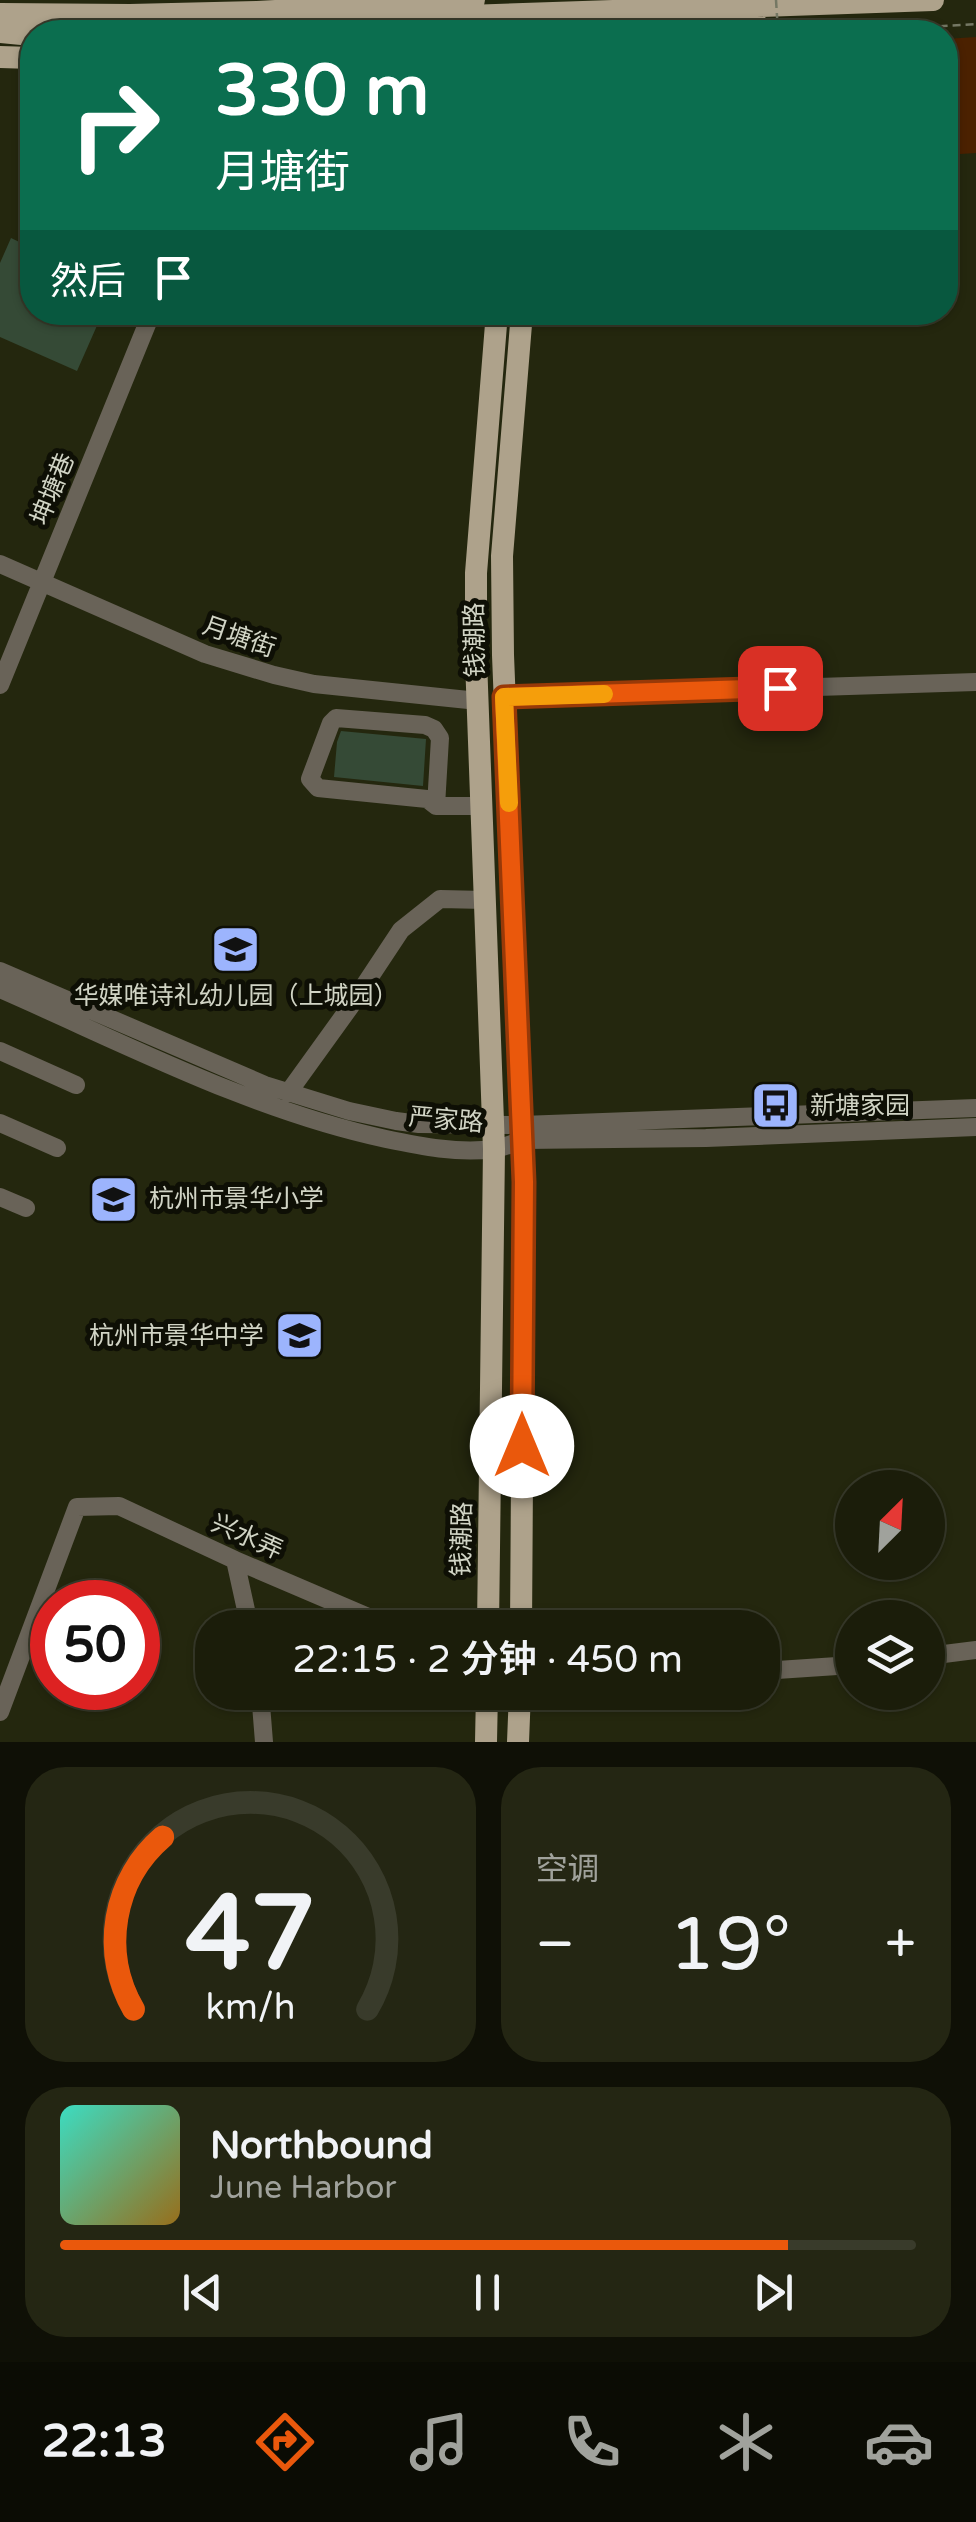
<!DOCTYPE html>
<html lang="zh">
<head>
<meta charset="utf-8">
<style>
	body { margin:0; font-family:"Varela Round","Noto Sans SC",sans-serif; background:#242613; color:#f1f3f6; height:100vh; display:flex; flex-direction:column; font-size:38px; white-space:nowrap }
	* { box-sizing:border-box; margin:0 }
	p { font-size:32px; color:#a0a29c }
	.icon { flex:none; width:55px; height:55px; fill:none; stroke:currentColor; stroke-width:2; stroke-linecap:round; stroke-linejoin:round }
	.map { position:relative; height:1742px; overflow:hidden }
	.sheet { display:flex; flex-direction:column; gap:25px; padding:25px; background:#0f1006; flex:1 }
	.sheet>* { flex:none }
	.hud { position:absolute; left:20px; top:20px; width:938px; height:305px; border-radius:40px; box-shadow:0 2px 8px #0004,0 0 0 2px #393b2b; background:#0b6e4f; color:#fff; overflow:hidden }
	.needle { width:65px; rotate:24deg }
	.tools { position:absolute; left:835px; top:1470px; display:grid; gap:20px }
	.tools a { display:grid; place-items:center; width:110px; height:110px; border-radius:50%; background:#1b1d0a; box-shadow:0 2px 8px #0004,0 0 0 2px #393b2b; font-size:50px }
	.speed { position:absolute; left:30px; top:1580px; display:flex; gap:20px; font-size:50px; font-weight:700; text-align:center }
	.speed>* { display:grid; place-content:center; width:130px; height:130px; border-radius:50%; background:#1b1d0a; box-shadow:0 2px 8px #0004,0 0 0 2px #393b2b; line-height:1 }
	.speed .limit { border:15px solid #d22; background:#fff; color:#111 }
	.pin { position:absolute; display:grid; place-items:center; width:85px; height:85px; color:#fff; margin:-42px; border-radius:20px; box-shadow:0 5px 15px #0006 }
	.me { position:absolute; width:110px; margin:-55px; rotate:0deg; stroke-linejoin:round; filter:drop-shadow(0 0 8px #0008) }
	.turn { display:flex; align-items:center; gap:35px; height:210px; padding:0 30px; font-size:45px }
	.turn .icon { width:130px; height:130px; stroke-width:2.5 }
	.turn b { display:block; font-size:70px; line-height:85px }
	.then { display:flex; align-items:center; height:95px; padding:0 30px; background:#0003; gap:20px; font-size:38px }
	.big { font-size:75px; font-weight:600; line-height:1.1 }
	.sheet .tile { flex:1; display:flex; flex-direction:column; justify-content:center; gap:15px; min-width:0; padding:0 35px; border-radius:40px; background:#242613 }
	.sheet .dial { align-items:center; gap:0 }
	.dial svg { height:260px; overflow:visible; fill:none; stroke:#393b2b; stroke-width:7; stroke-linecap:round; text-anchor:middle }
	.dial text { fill:#f1f3f6; stroke:none }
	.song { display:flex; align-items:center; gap:30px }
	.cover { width:120px; height:120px; border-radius:15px; background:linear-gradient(135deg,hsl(170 70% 55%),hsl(40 70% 35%)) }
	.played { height:10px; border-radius:5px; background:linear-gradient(90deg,#ea580c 85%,#393b2b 85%) }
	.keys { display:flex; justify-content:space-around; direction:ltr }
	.heat { display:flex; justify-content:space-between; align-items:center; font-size:55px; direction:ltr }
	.sheet .tiles { flex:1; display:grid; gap:25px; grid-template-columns:1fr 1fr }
	.tile:last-child { grid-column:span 2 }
	.trip { position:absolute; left:195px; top:1610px; width:585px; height:100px; border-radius:40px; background:#1b1d0a; box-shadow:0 2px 8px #0004,0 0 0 2px #393b2b; font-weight:600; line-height:100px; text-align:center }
	.tabs { display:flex; height:160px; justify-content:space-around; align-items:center; background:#0b0c04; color:#a0a29c }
	.tabs .icon { width:70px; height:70px }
	.tabs .active { color:#ea580c }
	.tabs b { font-size:45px; color:#f1f3f6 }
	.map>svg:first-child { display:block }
	.green { fill:#4b2100 }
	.building { fill:#354a36 }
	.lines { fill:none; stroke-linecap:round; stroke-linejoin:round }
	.path { stroke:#757864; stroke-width:2.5; stroke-dasharray:8 5; stroke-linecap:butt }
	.minor { stroke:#696358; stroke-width:18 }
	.major { stroke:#aea28b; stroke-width:22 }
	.path-bridge { stroke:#757864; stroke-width:2.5; stroke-dasharray:8 5; stroke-linecap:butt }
	.route-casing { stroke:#983908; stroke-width:25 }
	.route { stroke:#ea580c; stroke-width:18 }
	.slow { stroke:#f59e0b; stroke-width:18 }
	.labels { text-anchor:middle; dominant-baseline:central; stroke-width:10; stroke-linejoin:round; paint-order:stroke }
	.street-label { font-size:25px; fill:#d1d4c5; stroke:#0e0f05 }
	.poi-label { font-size:25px; fill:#d1d4c5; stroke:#0e0f05; text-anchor:start }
</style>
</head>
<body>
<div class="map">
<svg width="976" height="1742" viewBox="0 0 976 1742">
	<rect width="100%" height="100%" fill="#24270e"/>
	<path class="green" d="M 976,37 L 976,153 L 945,155 L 945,39 Z"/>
	<path class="building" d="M 11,238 L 32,248 L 32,312 L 103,312 L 77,371 L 0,337 L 0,263 Z
		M 341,731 L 426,739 L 423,786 L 334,777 L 337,742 Z"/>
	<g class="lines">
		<path class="path" d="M 888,32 L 912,28 L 976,24"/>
		<path class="minor" d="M 0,564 L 205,654 L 274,675 L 314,684 L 478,701
			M 0,685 L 152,312
			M 504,697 L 976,682
			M 436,806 L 440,738 L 434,729 L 425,725 L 336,718 L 331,723 L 310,779 L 318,788 L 427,799 L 436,806 L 482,806
			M 0,971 L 265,1085 L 349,1111 L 396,1121 L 419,1124 L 522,1125 L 976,1108
			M 0,989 C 126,1044 251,1110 386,1139 C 420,1146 459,1154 493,1149 C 503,1148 513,1143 523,1140 L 706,1138 L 976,1127
			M 0,1051 L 76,1085
			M 288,1093 L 350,1007 L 401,930 L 440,899 L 485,900
			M 0,1123 L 57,1148
			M 0,1197 L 26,1208
			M 235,1560 L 250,1628
			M 928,1656 L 976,1650
			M 762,1671 L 852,1665
			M 260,1692 L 264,1742
			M 0,1712 L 77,1507 L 119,1506 L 235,1560 L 394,1628"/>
		<path class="major" d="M 0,14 L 130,15 L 257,12 L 474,0
			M 0,32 L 32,35
			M 200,32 L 467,16 L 933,0
			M 589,32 L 755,21
			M 0,57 L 32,58
			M 488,1628 L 494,1149 L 476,660 L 476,573 L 497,312
			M 521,1628 L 524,1182 L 503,655 L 502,556 L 522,312
			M 486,1742 L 487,1692
			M 518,1742 L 520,1692"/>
		<path class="path-bridge" d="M 776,0 L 778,32"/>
	</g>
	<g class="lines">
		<defs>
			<path id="route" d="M 522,1446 L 524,1182 L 504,697 L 780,688"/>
		</defs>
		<use href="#route" class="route-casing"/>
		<use href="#route" class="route"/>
		<path class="slow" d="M 509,803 L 504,697 L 604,694"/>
	</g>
	<defs>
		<symbol id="school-square" viewBox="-11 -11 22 22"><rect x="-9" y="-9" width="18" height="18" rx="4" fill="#9cb4fd" stroke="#0e0f05"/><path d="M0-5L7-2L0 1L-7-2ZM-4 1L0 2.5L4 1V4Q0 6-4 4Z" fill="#111"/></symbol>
		<symbol id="bus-square" viewBox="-11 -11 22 22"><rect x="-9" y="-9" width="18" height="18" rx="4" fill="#9cb4fd" stroke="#0e0f05"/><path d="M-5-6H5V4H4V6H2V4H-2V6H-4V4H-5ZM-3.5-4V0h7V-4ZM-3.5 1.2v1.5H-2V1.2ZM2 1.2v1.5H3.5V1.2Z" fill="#111"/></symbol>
	</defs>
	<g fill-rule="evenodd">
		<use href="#school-square" x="208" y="922" width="55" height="55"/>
		<use href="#bus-square" x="748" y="1078" width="55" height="55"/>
		<use href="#school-square" x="86" y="1172" width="55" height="55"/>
		<use href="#school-square" x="272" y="1308" width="55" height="55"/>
	</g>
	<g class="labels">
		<g class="street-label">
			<text transform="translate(53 489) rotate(-68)">坤塘巷</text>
			<text transform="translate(239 637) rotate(19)">月塘街</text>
			<text transform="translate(475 640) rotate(-91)">钱潮路</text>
			<text transform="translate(446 1120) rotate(5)">严家路</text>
			<text transform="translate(247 1537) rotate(24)">兴水弄</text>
			<text transform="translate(462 1539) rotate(-89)">钱潮路</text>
		</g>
		<g class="poi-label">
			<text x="236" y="996" text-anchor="middle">华媒唯诗礼幼儿园（上城园）</text>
			<text x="810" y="1106">新塘家园</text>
			<text x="149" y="1199">杭州市景华小学</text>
			<text x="264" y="1336" text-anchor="end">杭州市景华中学</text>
		</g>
	</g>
</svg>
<div class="tools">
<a><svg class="needle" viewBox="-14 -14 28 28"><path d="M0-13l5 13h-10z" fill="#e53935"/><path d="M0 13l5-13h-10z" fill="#a0a29c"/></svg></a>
<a><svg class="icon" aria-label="layers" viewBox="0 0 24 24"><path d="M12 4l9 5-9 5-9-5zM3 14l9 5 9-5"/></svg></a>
</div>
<div class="speed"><div class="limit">50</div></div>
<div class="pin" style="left:780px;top:688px;background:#d93025"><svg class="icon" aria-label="arrive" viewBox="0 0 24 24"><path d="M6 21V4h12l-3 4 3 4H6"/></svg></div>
<svg class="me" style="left:522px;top:1446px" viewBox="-20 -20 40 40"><circle r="19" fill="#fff"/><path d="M0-13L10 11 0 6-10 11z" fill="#ea580c"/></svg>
<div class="trip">22:15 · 2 分钟 · 450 m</div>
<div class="hud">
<div class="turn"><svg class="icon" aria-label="right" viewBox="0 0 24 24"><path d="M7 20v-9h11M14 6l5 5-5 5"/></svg><div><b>330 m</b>月塘街</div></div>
<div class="then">然后<svg class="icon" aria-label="arrive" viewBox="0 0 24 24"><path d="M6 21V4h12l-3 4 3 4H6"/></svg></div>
</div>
</div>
<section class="sheet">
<div class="tiles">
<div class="tile dial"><svg viewBox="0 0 100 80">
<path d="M14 69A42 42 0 1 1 86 69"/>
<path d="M14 69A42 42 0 0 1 23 16" stroke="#ea580c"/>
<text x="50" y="56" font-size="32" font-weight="700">47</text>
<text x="50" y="72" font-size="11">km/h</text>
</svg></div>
<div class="tile"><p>空调</p>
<div class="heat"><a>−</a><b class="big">19°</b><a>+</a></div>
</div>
<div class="tile">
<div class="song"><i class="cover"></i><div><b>Northbound</b><p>June Harbor</p></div></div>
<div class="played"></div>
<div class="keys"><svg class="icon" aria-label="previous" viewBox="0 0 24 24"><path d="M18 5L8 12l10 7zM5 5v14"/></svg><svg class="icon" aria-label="pause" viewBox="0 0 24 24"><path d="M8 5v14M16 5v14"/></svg><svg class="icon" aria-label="next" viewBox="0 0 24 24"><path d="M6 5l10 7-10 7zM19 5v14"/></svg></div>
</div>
</div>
</section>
<nav class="tabs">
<b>22:13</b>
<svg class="icon active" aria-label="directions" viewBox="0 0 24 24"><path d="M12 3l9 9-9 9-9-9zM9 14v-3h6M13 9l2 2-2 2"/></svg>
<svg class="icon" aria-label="music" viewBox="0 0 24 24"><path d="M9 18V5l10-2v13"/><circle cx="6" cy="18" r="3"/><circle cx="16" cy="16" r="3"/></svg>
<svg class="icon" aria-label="phone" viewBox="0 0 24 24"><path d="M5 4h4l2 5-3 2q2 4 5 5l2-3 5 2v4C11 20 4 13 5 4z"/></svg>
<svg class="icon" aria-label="climate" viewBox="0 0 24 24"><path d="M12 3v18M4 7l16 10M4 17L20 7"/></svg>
<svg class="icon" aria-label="car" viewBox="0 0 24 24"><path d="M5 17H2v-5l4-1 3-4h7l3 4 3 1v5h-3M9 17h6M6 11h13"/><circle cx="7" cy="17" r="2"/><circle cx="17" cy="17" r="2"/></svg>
</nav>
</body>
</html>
